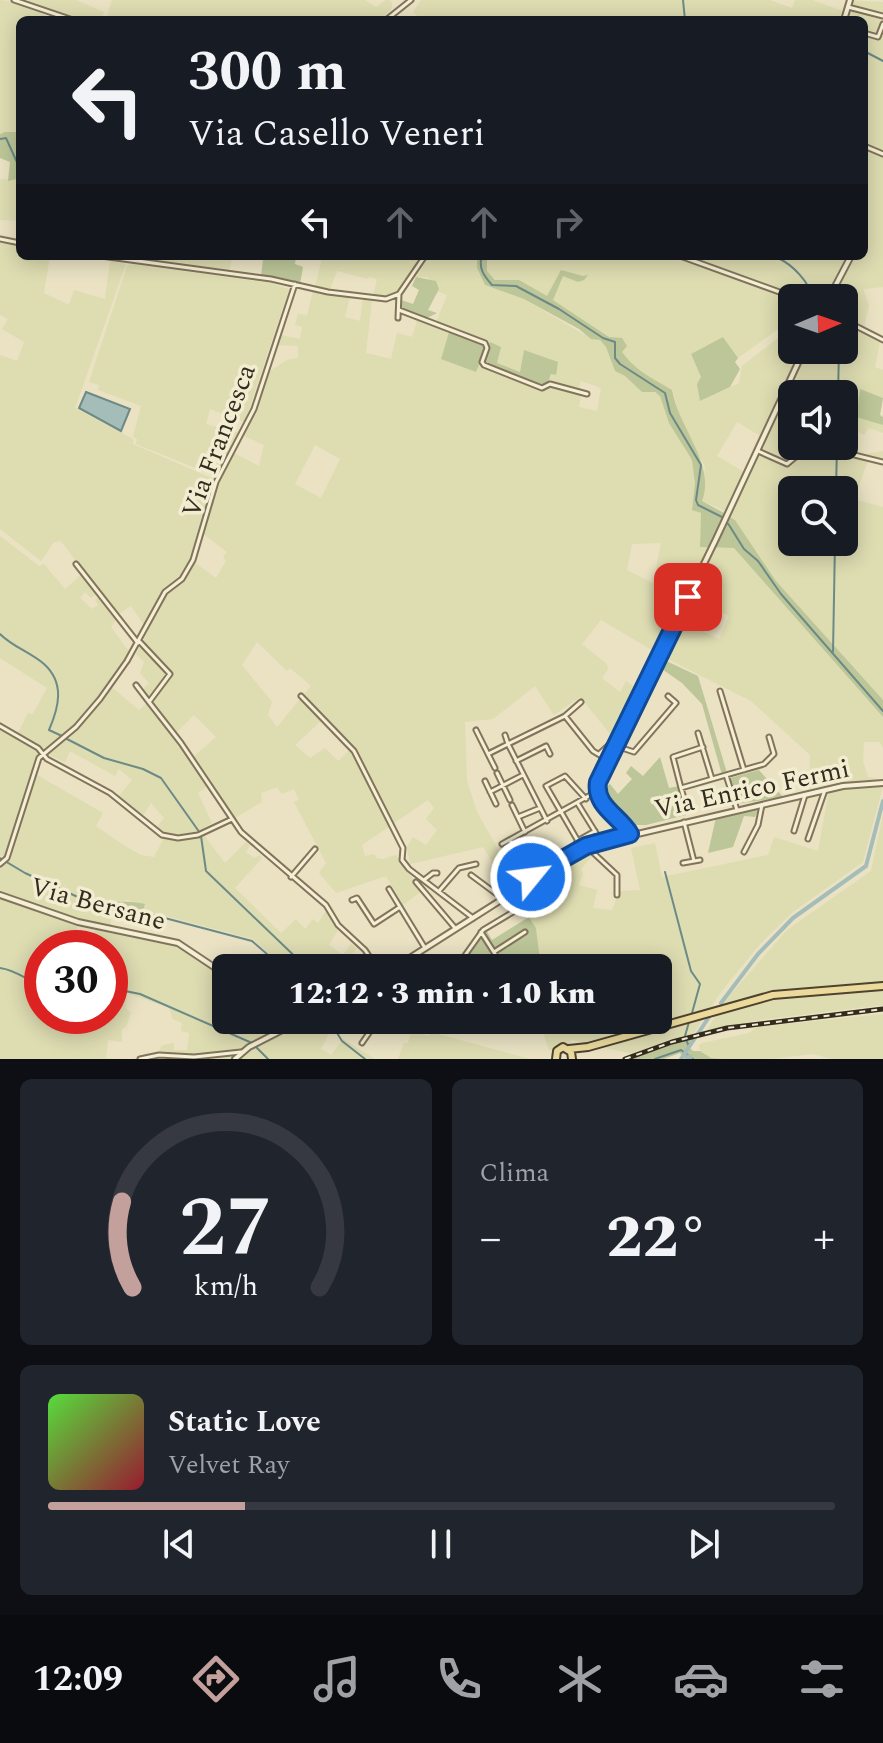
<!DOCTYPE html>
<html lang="it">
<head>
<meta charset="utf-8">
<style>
	body { margin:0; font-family:Spectral,serif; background:#20242c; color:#f1f3f6; height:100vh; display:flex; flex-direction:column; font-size:30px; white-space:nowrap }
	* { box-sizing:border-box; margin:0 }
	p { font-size:26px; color:#9ea1a6 }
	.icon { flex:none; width:44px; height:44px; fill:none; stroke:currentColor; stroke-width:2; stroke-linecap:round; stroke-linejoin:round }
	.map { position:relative; height:1059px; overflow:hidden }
	.side { display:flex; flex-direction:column; gap:20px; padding:20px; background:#0d0f14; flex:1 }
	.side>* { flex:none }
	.hud { position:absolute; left:16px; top:16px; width:852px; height:244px; border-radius:12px; box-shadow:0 4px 20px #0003; background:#171b24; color:#f1f3f6; overflow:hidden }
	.needle { width:52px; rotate:88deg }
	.fabs { position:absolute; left:778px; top:284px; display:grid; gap:16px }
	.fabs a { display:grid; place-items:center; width:80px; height:80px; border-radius:12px; background:#171b24; box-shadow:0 4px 20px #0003; font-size:40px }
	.speed { position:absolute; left:24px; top:930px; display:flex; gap:16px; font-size:40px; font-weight:700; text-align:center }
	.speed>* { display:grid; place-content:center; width:104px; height:104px; border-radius:50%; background:#171b24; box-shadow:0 4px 20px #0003; line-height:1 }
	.speed .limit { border:12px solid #d22; background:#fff; color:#111 }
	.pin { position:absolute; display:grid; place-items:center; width:68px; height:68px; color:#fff; margin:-34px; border-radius:16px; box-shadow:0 4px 12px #0006 }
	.me { position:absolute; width:88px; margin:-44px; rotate:61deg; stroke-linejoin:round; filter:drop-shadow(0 0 6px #0008) }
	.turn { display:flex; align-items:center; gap:28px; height:168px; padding:0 40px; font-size:36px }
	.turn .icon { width:104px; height:104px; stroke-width:2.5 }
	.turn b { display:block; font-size:56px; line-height:68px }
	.lanes { display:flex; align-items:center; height:76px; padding:0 40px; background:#0003; justify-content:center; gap:40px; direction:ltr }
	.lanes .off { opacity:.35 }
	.big { font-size:60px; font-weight:800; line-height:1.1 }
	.side .widget { flex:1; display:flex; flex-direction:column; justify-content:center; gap:12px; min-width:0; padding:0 28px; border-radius:12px; background:#20242c }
	.side .dial { align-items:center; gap:0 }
	.dial svg { height:208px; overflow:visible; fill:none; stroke:#363941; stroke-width:7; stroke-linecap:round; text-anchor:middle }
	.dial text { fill:#f1f3f6; stroke:none }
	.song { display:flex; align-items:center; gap:24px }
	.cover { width:96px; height:96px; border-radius:12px; background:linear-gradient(135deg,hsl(110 70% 55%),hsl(350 70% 35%)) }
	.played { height:8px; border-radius:4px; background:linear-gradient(90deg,#c4a09d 25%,#363941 25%) }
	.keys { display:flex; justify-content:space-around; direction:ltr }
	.heat { display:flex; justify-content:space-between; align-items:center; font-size:44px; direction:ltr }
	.side .tiles { flex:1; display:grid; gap:20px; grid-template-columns:1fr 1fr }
	.widget:last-child { grid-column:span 2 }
	.trip { position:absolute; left:212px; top:954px; width:460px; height:80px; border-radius:12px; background:#171b24; box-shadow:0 4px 20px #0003; font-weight:800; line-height:80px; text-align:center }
	.menu { display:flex; height:128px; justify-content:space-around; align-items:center; background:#090b0e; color:#9ea1a6 }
	.menu .icon { width:56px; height:56px }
	.menu .current { color:#c4a09d }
	.menu b { font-size:36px; color:#f1f3f6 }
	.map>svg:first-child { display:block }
	.farmland { fill:#dedcb1; fill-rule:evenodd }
	.green { fill:#bcc698 }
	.water { fill:#a4bdb8; stroke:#6c8a86; stroke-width:2 }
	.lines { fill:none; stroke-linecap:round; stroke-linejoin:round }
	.stream { stroke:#6c8a86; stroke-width:2 }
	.canal { stroke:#a4bdb8; stroke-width:4 }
	.minor-casing { stroke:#82745b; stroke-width:7 }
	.tertiary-casing { stroke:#82745b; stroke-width:8 }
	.primary-casing { stroke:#50422f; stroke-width:10 }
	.minor { stroke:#f5efd5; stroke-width:3 }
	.tertiary { stroke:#f5efd5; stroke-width:4 }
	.primary { stroke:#eadb9d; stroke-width:6 }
	.rail-casing { stroke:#332b1e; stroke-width:5 }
	.rail { stroke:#f2ecd1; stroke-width:2; stroke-dasharray:6; stroke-linecap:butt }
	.route-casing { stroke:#114b97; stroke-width:20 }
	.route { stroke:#1a73e8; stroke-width:14 }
	.labels { text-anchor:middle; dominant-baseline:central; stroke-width:7; stroke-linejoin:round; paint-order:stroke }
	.street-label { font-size:26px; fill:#332b1e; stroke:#f2ecd1 }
</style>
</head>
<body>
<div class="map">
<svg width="883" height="1059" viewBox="0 0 883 1059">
	<rect width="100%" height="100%" fill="#eae2c3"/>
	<path class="farmland" d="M 0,0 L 23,3 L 24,0 L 76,0 L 104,12 L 102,20 L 73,20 L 25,4 L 53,20 L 20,20 L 20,147 L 16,132 L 0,134 Z
		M 112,0 L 365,0 L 376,7 L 386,0 L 390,0 L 392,3 L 392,8 L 381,20 L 106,20 Z
		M 421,0 L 770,0 L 792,8 L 795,0 L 812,0 L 843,11 L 848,0 L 883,2 L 883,287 L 863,289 L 869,305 L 864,328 L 844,316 L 844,298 L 804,298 L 688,256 L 864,256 L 864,20 L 422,20 L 413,12 Z
		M 0,179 L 18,179 L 20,183 L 20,221 L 0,220 Z
		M 0,242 L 20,246 L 20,256 L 50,256 L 44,293 L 69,305 L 74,290 L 105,299 L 110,261 L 126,264 L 75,408 L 133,439 L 133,444 L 216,480 L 232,452 L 259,466 L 264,445 L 242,435 L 251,417 L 265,374 L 287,360 L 298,358 L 298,346 L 277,345 L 281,335 L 300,339 L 302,327 L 295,325 L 298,314 L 307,315 L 313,291 L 350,297 L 345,317 L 360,321 L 363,299 L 372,300 L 366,353 L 391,359 L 397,333 L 412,337 L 417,321 L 449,332 L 441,358 L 476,372 L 478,365 L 542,391 L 547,390 L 550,386 L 581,395 L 579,407 L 597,411 L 601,388 L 581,381 L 579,388 L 549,381 L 551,374 L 555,375 L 557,362 L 524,350 L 520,372 L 497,363 L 500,347 L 436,322 L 447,295 L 437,291 L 439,289 L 427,277 L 416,277 L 429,256 L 477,256 L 477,268 L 485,285 L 524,299 L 583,334 L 600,340 L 606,347 L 615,371 L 625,376 L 642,392 L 655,392 L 660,396 L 685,450 L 692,460 L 695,483 L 692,510 L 701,513 L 700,547 L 734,548 L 883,717 L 883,748 L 880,742 L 864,742 L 863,761 L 868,777 L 883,780 L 883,786 L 863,862 L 793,912 L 761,943 L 721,992 L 694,1033 L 633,1054 L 571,1040 L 569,1050 L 549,1050 L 543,1032 L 549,1033 L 547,1020 L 658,1020 L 658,968 L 541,968 L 536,928 L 515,892 L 586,848 L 593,855 L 581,869 L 583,874 L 579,885 L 597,890 L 593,908 L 612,910 L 620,891 L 640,890 L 631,848 L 655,843 L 662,877 L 768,855 L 774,837 L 818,851 L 830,785 L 809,789 L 810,755 L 751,701 L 662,656 L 601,620 L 582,644 L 607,664 L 608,669 L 602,678 L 620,692 L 626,681 L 640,691 L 616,741 L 580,697 L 554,715 L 535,686 L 493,719 L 465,722 L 467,781 L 477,812 L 517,883 L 507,886 L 483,847 L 410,864 L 407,847 L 413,837 L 426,845 L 437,830 L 426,819 L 434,808 L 428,800 L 362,845 L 365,856 L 374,854 L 376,858 L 383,859 L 396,855 L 422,891 L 403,905 L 386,876 L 336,893 L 319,873 L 326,863 L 294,802 L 299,800 L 294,789 L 282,794 L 277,787 L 261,793 L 262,802 L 235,818 L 194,756 L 216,737 L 194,715 L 176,733 L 143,689 L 149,683 L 140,673 L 144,662 L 136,654 L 148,631 L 131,606 L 117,615 L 61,541 L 54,542 L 41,561 L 0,529 L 0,355 L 17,361 L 24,342 L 2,329 L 8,319 L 0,315 ZM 315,445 L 340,459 L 321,498 L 295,484 ZM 202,533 L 227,552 L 223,557 L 226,561 L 216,578 L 193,561 ZM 661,543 L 653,583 L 627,570 L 632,544 ZM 697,579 L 723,589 L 719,607 L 709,604 L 708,607 L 729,616 L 719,639 L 696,628 L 691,621 L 680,617 ZM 257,642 L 287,671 L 290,668 L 311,686 L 277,727 L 268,715 L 272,702 L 242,665 ZM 323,719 L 352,748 L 338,761 L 325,748 L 310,758 L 295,745 Z
		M 114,256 L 233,256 L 229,271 Z
		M 313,256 L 422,256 L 398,293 L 388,297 L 373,296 L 377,279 L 369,277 L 368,279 L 337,271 L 330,290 L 315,287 L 322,258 Z
		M 487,256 L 672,256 L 792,301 L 792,319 L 738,358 L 723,337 L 691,354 L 701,377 L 701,401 L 739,383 L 742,366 L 792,327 L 792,350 L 844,350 L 844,321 L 880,342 L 875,367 L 883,370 L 883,398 L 860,390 L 856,416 L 883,425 L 883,433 L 869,428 L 864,435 L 855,430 L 849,433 L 855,450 L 866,454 L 883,451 L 883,460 L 870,456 L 854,499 L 883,507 L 883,700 L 776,581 L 735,520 L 721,509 L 702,501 L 705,467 L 682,423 L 672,390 L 639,373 L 609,337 L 545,295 L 519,280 L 496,280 L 487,271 ZM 792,394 L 844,394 L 844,446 L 792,446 ZM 737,422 L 759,435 L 744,472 L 717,456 ZM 792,490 L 844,490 L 844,542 L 792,542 Z
		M 132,264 L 270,283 L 289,289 L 245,422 L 210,409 L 206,424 L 240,433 L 215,476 L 136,444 L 137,439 L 133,436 L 141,406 L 98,390 L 99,385 L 89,382 L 127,266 Z
		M 0,536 L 39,566 L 44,564 L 65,589 L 82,574 L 97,594 L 91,598 L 85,592 L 80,598 L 92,609 L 98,605 L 95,600 L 98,597 L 116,620 L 111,627 L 130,653 L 109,685 L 139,710 L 147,703 L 208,786 L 198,793 L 212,823 L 200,830 L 225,863 L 246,842 L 250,845 L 246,852 L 254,858 L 260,855 L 262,858 L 235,888 L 281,933 L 296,919 L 305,929 L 313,919 L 318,923 L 326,911 L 338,930 L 329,945 L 343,955 L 351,944 L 357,949 L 336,968 L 285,968 L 253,939 L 143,910 L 145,905 L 128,900 L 115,903 L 95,900 L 73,907 L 111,916 L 111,928 L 65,917 L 0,892 L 0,867 L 12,859 L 0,855 L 0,726 L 17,735 L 28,713 L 33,714 L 47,688 L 0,658 ZM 70,751 L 115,776 L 119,769 L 132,780 L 118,797 L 143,815 L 151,803 L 164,818 L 157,827 L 166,834 L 154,857 L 141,855 L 122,844 L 96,826 L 103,813 L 37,775 L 40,759 L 47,754 L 65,762 Z
		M 883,814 L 883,1005 L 760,1020 L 707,1030 L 724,1002 L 787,930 L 871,871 Z
		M 0,896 L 78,925 L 69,948 L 42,948 L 42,1016 L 110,1016 L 110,948 L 87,948 L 96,929 L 178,945 L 201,959 L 226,977 L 226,1020 L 329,1020 L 332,1028 L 321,1049 L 331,1055 L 343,1039 L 375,1059 L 132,1059 L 159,1053 L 161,1046 L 167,1044 L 174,1043 L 174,1050 L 187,1050 L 189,1033 L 181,1031 L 182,1023 L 173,1019 L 169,1008 L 127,993 L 126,1008 L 131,1013 L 126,1027 L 122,1029 L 122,1042 L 108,1040 L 106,1058 L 119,1059 L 0,1059 Z
		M 883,1014 L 883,1059 L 832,1059 L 813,1054 L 771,1059 L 722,1059 L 711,1058 L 700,1051 L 699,1045 L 702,1043 L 749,1033 L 757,1027 Z
		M 411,1032 L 429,1036 L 431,1032 L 530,1059 L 398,1059 L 404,1043 L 408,1043 Z"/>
	<path class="green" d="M 5,132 L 16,132 L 20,147 L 20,183 L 17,179 L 8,181 L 10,162 L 0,158 L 0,134 Z
		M 250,256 L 279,256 L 280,260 L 282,256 L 296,256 L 295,264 L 303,267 L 300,284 L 261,276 L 263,260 L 250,258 Z
		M 477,256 L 487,256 L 487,271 L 495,280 L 519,280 L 547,296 L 561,270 L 583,276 L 588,275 L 584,280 L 578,282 L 563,276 L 553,300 L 609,337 L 622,338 L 627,346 L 622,352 C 638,373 651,377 672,390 C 679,429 716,464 702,501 L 726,514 L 716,537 L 720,537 L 730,517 L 735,520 L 776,581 L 883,700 L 883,717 L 734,548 L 700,547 L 701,513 L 692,510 L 695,483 L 692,460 L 669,423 L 660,396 L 655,392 L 642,392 L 625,376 L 615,371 L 606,347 L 600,340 L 591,339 L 579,329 L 524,299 L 485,285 L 477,268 Z
		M 416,277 L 436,281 L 439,289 L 428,310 L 437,313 L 425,319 L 400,309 L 401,300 L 413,304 L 419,290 L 412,286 Z
		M 449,332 L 488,346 L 490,342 L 501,347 L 497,363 L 520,372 L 524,350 L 558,362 L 556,375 L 551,374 L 545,391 L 542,391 L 479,365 L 476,372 L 441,359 Z
		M 723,337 L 738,358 L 735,362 L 740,369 L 730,387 L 700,401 L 697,384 L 701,377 L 691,354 Z
		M 860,389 L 883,398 L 880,415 L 883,417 L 883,425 L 856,417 Z
		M 662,659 L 698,676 L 727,773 L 722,775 L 702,704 L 682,683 L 659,667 Z
		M 660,757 L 669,788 L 679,786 L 686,815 L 646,825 L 633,825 L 617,812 L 614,814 L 601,799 L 599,791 L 610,784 L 618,794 L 632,779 L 626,773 L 631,766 L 643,776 Z
		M 759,770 L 783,797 L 737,804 L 730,778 Z
		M 759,807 L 755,817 L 744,816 L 733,847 L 708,853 L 716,817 Z
		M 95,900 C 112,903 128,900 145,904 L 142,914 L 112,911 L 111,916 L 73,907 L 75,901 Z
		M 529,917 L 536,928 L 541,968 L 456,968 L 485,928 L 492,940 Z
		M 695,1035 L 688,1046 L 693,1051 L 700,1051 L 711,1058 L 722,1059 L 685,1059 L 680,1053 L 664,1059 L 630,1059 Z"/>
	<path class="water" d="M 86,392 L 130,409 L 121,431 L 79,408 Z"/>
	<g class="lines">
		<path class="stream" d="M 683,0 L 685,20
			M 864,51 L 883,61
			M 0,139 L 6,138 L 20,169
			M 482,256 C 478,268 484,276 492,285 L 516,286 L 559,309 L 603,338 L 615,342 L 615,358 L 620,364 L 665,393 L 670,413 L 701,465 L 696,500 L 698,505 L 722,517 L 729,525 L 744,549 L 758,561 L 781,594 L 883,711
			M 779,256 L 778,258 C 793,265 809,282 813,298
			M 838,394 L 839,350
			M 836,490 L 837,446
			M 0,634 C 13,647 30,652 44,664 C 65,683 59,707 49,730 L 62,736
			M 833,652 L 835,542
			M 65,738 L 104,758 L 143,769 L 161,778 L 200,833
			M 201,836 L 206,871 L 307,968
			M 0,858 L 25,873 L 102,908 L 142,912 L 252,941 L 283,968
			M 665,872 L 691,971 L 700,984 L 692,1013
			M 0,968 C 16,970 27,980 42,986
			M 110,988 L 140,994 L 252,1043
			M 329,1020 L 342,1041 L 365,1059
			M 685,1036 L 689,1022
			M 685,1038 L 689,1046
			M 255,1046 L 268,1059
			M 655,1059 L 681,1050 L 693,1059"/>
		<path class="canal" d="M 721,1003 L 758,954 L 793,918 L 866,866 L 883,801
			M 683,1056 L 691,1057
			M 681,1059 L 709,1017"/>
		<defs>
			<path id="minor" d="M 14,0 L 73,20
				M 848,7 L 883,16
				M 386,20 L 411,0
				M 864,33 L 878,37 L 883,24
				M 864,146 L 883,154
				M 0,239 L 20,243
				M 101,256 L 271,279 L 328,292 L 386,299 L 399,294 L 425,256
				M 680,256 L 796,298
				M 399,310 L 485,343 L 487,348 L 482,362 L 484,365 L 542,388 L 550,384 L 587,394
				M 398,318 L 399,294
				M 844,320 L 883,340
				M 758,451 L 787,464 L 804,450 L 822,447 L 883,462
				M 76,564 L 138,643
				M 139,641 L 170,674 L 149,702 L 181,743 L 241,832 L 326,905 L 338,925 L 365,950 L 377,968
				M 136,685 L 149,702
				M 720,691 L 744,770
				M 301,696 L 354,751 L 403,848 L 402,860 L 409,869 L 473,918
				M 565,716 L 581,702
				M 0,726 L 38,748 L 47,759 L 110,793 L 162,835 L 178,838 L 198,835 L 232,819
				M 476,730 L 495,768
				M 698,733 L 712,779
				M 505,735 L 508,744 L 565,716 L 593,751 L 608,760
				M 616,746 L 634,752 L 676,703 L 668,696
				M 703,747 L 673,757 L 681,788 L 764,764 L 774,754 L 769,737
				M 488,754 L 508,744 L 547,821
				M 599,754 L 612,742
				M 516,761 L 546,746 L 550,754
				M 497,773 L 510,800
				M 726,775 L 737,810
				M 485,781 L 496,804
				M 681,788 L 687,809
				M 490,792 L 523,775
				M 578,804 L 601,841
				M 512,805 L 525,832
				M 518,817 L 540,808
				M 684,822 L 694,861
				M 794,831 L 805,795
				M 808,839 L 825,790
				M 510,840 L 531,879
				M 577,841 L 595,831
				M 502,844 L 594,793
				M 586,846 L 617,875 L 617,895
				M 582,848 L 546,786 L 565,776 L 586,799
				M 744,852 L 758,825 L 762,805
				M 683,863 L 700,860
				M 0,864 L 7,858 L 39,758 L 76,727 L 100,699 L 127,661 L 165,592 L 182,579 L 193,560 L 216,482 L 254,409 L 295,284
				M 471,875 L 502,898
				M 291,877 L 315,849
				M 424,880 L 433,873 L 437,873
				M 416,882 L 455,928
				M 389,889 L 425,948
				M 439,891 L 459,868 L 476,864
				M 352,900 L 357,898 L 374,924 L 400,907
				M 481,932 L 504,968
				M 494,952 L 525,932
				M 456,968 L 483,930 L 513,912 L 511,909
				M 362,1043 L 378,1020
				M 140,1059 L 159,1055 L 194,1057 L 241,1052"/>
			<path id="tertiary" d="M 844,20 L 850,0
				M 829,298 L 851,256
				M 630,834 L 600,800 L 598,782 L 716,539 L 804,350
				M 0,895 L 78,922 L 178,943 L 226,975
				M 394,968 L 586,846 L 843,786 L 883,783
				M 235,1059 L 249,1047 L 302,1020"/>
			<path id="primary" d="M 569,1049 L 588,1047 L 773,995 L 883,986
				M 556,1059 L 557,1051 L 563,1047 L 571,1052 L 572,1059"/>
		</defs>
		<use href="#minor" class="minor-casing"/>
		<use href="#tertiary" class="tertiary-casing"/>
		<use href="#primary" class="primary-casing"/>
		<use href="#minor" class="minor"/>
		<use href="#tertiary" class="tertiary"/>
		<use href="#primary" class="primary"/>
		<defs>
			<path id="rail" d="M 625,1059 L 672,1042 L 727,1028 L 883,1009"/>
		</defs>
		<use href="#rail" class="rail-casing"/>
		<use href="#rail" class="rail"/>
	</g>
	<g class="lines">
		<defs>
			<path id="route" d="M 531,877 L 586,846 L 630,834 C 620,816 594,806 598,782 L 688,597"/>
		</defs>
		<use href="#route" class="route-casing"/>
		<use href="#route" class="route"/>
	</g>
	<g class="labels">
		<g class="street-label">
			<text transform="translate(219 441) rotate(-69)">Via Francesca</text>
			<text transform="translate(752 789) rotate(-12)">Via Enrico Fermi</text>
			<text transform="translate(98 904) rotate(15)">Via Bersane</text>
		</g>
	</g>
</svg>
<div class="fabs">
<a><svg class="needle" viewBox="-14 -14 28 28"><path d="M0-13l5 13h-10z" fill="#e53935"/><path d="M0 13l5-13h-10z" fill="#9ea1a6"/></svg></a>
<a><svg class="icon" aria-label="sound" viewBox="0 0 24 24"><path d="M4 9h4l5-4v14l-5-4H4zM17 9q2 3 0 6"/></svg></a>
<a><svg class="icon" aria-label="search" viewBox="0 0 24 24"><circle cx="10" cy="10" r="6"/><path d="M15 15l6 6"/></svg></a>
</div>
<div class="speed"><div class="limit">30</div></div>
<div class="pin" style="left:688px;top:597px;background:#d93025"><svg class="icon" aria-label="arrive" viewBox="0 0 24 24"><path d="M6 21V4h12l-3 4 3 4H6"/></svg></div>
<svg class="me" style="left:531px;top:877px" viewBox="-20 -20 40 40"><circle r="17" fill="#1a73e8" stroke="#fff" stroke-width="3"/><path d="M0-11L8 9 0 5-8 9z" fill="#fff"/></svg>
<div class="trip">12:12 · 3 min · 1.0 km</div>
<div class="hud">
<div class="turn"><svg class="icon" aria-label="left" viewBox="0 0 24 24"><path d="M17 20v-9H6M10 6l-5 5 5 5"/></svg><div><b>300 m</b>Via Casello Veneri</div></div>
<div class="lanes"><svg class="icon" aria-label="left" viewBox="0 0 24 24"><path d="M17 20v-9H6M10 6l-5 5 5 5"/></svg><svg class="icon off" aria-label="ahead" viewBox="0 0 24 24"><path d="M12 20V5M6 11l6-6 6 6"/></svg><svg class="icon off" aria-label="ahead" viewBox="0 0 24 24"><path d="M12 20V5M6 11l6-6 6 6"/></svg><svg class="icon off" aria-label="right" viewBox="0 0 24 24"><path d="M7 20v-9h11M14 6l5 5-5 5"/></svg></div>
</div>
</div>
<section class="side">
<div class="tiles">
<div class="widget dial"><svg viewBox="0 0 100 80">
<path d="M14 69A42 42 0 1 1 86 69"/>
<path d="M14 69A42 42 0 0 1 10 36" stroke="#c4a09d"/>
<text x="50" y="56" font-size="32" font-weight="700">27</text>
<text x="50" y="72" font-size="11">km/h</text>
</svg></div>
<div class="widget"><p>Clima</p>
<div class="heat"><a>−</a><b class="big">22°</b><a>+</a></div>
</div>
<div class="widget">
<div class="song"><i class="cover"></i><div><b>Static Love</b><p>Velvet Ray</p></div></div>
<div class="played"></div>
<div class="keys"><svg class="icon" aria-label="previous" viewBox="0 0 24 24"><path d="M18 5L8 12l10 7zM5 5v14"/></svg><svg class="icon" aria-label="pause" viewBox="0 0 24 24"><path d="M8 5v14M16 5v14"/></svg><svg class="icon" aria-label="next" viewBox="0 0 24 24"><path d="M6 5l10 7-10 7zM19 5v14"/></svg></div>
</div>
</div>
</section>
<nav class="menu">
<b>12:09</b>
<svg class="icon current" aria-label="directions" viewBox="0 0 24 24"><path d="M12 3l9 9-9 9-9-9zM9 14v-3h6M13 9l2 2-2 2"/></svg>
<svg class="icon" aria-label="music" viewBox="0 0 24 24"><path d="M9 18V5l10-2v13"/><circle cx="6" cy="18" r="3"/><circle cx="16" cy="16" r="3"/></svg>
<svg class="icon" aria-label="phone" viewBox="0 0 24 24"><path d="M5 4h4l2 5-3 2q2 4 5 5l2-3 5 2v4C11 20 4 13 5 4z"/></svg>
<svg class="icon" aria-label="climate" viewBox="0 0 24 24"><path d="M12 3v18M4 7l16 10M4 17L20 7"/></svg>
<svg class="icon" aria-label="car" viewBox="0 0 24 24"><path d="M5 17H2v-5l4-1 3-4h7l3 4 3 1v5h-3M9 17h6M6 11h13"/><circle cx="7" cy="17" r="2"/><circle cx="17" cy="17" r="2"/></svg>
<svg class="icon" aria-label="filters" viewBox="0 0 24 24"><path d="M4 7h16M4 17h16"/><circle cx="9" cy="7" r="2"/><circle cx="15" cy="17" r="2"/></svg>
</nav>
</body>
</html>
